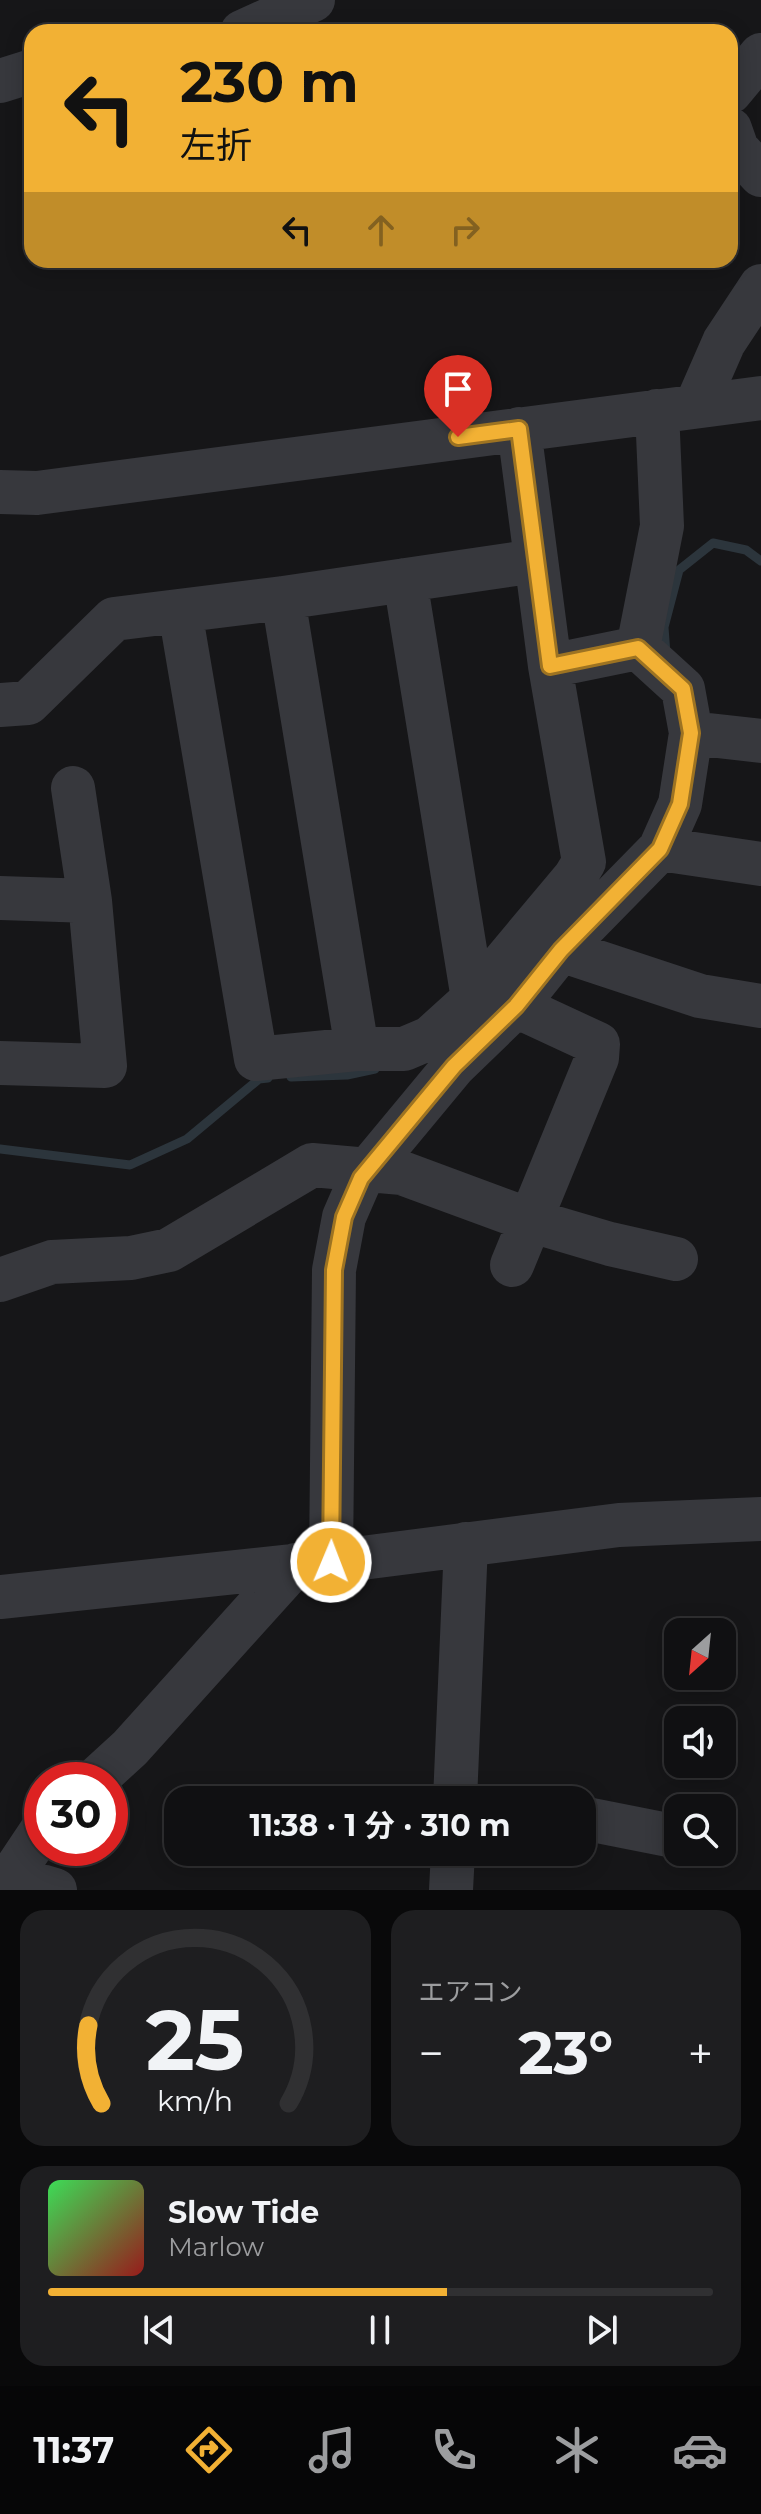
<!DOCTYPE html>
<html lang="ja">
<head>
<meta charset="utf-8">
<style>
	body { margin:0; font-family:Montserrat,"Noto Sans JP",sans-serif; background:#1e1e20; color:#f1f3f6; height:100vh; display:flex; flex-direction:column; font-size:30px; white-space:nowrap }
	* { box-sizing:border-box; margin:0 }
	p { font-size:26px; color:#9c9d9f }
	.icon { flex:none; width:44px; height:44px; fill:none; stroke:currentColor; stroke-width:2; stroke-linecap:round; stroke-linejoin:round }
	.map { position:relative; height:1890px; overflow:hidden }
	.details { display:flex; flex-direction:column; gap:20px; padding:20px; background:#09090a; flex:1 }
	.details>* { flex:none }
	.top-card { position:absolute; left:24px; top:24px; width:714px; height:244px; border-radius:24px; box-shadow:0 4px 20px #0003,0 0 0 2px #303032; background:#f2b134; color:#111; overflow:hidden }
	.needle { width:52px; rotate:207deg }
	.fabs { position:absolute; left:664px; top:1618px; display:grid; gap:16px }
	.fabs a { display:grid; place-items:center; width:72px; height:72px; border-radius:16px; background:#101012; box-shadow:0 4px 20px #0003,0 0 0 2px #303032; font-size:40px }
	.speed { position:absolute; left:24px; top:1762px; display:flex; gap:16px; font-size:40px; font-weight:700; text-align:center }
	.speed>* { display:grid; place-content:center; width:104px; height:104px; border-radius:50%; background:#101012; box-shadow:0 4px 20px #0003,0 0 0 2px #303032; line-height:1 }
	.speed .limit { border:12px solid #d22; background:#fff; color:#111 }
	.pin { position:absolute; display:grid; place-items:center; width:68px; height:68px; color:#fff; margin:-82px -34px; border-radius:50% 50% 50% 0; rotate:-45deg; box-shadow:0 0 8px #0007 }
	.pin .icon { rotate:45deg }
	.me { position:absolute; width:88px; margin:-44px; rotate:1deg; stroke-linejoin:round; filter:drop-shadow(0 0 6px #0008) }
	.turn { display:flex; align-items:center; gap:28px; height:168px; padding:0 24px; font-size:36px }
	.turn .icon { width:104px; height:104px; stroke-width:2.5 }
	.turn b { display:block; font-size:56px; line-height:68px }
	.lanes { display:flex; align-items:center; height:76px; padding:0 24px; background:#0003; justify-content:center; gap:40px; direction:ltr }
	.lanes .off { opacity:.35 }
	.big { font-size:60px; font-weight:700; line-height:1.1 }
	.details .card { flex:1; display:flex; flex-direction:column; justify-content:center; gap:12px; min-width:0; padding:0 28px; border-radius:24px; background:#1e1e20 }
	.details .dial { align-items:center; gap:0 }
	.dial svg { height:208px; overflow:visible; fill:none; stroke:#303032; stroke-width:7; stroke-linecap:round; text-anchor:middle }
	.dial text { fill:#f1f3f6; stroke:none }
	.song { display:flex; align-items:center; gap:24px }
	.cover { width:96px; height:96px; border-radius:12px; background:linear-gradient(135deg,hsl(130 70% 55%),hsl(0 70% 35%)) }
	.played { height:8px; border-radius:4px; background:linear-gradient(90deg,#f2b134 60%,#303032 60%) }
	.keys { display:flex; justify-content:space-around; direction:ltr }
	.heat { display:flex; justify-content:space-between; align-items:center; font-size:44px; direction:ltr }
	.details .tiles { flex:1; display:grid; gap:20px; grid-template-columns:1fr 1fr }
	.card:last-child { grid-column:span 2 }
	.trip { position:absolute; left:164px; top:1786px; width:432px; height:80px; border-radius:24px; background:#101012; box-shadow:0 4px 20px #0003,0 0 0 2px #303032; font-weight:700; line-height:80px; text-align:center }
	.tab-bar { display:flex; height:128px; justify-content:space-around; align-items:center; background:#060607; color:#9c9d9f }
	.tab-bar .icon { width:56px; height:56px }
	.tab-bar .active { color:#f2b134 }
	.tab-bar b { font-size:36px; color:#f1f3f6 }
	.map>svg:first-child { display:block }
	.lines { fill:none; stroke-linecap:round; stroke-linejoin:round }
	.stream { stroke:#2c353c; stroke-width:9 }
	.minor { stroke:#37383d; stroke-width:44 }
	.route-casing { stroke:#9d7322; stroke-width:20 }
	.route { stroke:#f2b134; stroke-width:14 }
</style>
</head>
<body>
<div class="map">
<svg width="761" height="1890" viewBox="0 0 761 1890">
	<rect width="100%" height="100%" fill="#161618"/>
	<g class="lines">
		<path class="stream" d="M 666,654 L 664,627 L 679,570 L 713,543 L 746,550 L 761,561
			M 291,1077 L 347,1075 L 375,1069
			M 0,1149 L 130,1165 L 187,1139 L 259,1079 L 268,1078"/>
		<path class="minor" d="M 242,32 L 313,0
			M 0,81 L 32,71
			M 730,92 L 761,55
			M 730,129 L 737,149 L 761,175
			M 696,406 L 724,342 L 761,286
			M 0,492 L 37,493 L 761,398
			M 405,580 L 473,999
			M 180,611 L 256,1059 L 357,1049 L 283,598
			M 638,648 L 662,526 L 657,411
			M 550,666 L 638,648 L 683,689 L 691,733 L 761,741
			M 0,705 L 28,703 L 114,619 L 283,598 L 536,561
			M 691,733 L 680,804 L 660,849 L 761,864
			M 0,898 L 90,901
			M 561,950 L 700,996 L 761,1006
			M 357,1049 L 404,1049 L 430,1038 L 473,999 L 575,877 L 584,862 L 550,666 L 519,429
			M 0,1063 L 105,1066 L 90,901 L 73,788
			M 512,1265 L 597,1058 L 598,1044 L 516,1006 L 561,950 L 660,849
			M 0,1280 L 52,1262 L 131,1258 L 169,1250 L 312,1165 L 402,1173 L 532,1221 L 610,1244 L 676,1259
			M 331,1562 L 334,1270 L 344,1217 L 361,1178 L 454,1066 L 516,1006
			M 0,1597 L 331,1562 L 619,1525 L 761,1519
			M 95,1780 L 130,1748 L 295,1565
			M 455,1800 L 466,1544
			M 582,1818 L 678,1837
			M 0,1884 L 45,1887 L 55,1890
			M 2,1890 L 42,1830
			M 451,1890 L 453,1852"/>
	</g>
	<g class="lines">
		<defs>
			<path id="route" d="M 331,1562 L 334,1270 L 344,1217 L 361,1178 L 454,1066 L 516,1006 L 561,950 L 660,849 L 680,804 L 691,733 L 683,689 L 638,648 L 550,666 L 519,429 L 458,437"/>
		</defs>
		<use href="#route" class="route-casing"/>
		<use href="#route" class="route"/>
	</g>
</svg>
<div class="fabs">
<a><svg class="needle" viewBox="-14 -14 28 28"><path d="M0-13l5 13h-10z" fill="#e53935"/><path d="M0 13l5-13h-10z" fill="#9c9d9f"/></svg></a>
<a><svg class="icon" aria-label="sound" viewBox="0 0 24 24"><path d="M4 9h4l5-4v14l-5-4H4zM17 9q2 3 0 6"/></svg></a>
<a><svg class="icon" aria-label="search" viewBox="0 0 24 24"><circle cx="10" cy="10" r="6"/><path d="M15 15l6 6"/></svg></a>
</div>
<div class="speed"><div class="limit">30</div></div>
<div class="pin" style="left:458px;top:437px;background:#d93025"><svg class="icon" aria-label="arrive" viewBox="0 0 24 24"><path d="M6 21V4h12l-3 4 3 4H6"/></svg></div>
<svg class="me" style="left:331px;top:1562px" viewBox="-20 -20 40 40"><circle r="17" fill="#f2b134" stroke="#fff" stroke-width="3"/><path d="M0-11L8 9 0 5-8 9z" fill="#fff"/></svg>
<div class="trip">11:38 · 1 分 · 310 m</div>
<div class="top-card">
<div class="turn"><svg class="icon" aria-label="left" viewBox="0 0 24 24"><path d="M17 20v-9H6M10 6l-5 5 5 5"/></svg><div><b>230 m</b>左折</div></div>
<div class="lanes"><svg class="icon" aria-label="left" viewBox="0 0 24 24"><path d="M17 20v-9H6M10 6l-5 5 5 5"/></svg><svg class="icon off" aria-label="ahead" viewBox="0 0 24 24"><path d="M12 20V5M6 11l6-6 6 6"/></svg><svg class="icon off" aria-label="right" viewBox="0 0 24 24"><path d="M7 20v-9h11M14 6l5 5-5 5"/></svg></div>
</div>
</div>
<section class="details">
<div class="tiles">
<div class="card dial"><svg viewBox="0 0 100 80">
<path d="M14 69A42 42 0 1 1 86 69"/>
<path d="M14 69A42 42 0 0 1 9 39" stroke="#f2b134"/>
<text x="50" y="56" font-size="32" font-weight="700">25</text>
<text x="50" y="72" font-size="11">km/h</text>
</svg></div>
<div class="card"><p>エアコン</p>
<div class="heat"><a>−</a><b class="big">23°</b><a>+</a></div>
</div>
<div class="card">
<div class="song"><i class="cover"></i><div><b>Slow Tide</b><p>Marlow</p></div></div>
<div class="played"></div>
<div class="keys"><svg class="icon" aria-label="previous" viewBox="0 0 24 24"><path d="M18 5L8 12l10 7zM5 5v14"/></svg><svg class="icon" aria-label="pause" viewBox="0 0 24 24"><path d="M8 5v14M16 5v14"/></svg><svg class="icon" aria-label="next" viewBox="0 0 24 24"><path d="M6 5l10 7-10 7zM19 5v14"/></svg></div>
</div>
</div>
</section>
<nav class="tab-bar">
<b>11:37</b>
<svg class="icon active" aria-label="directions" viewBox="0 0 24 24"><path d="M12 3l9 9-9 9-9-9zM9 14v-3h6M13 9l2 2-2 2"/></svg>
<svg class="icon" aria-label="music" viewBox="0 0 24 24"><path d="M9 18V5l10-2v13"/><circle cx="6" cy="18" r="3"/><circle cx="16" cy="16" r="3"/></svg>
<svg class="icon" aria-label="phone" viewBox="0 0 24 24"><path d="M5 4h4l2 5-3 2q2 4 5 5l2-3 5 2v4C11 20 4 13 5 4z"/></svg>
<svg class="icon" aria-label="climate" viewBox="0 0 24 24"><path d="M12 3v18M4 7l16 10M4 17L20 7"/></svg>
<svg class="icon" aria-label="car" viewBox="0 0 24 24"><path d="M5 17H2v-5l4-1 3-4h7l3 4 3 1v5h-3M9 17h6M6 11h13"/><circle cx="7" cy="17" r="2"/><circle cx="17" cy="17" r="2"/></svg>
</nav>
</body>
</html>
